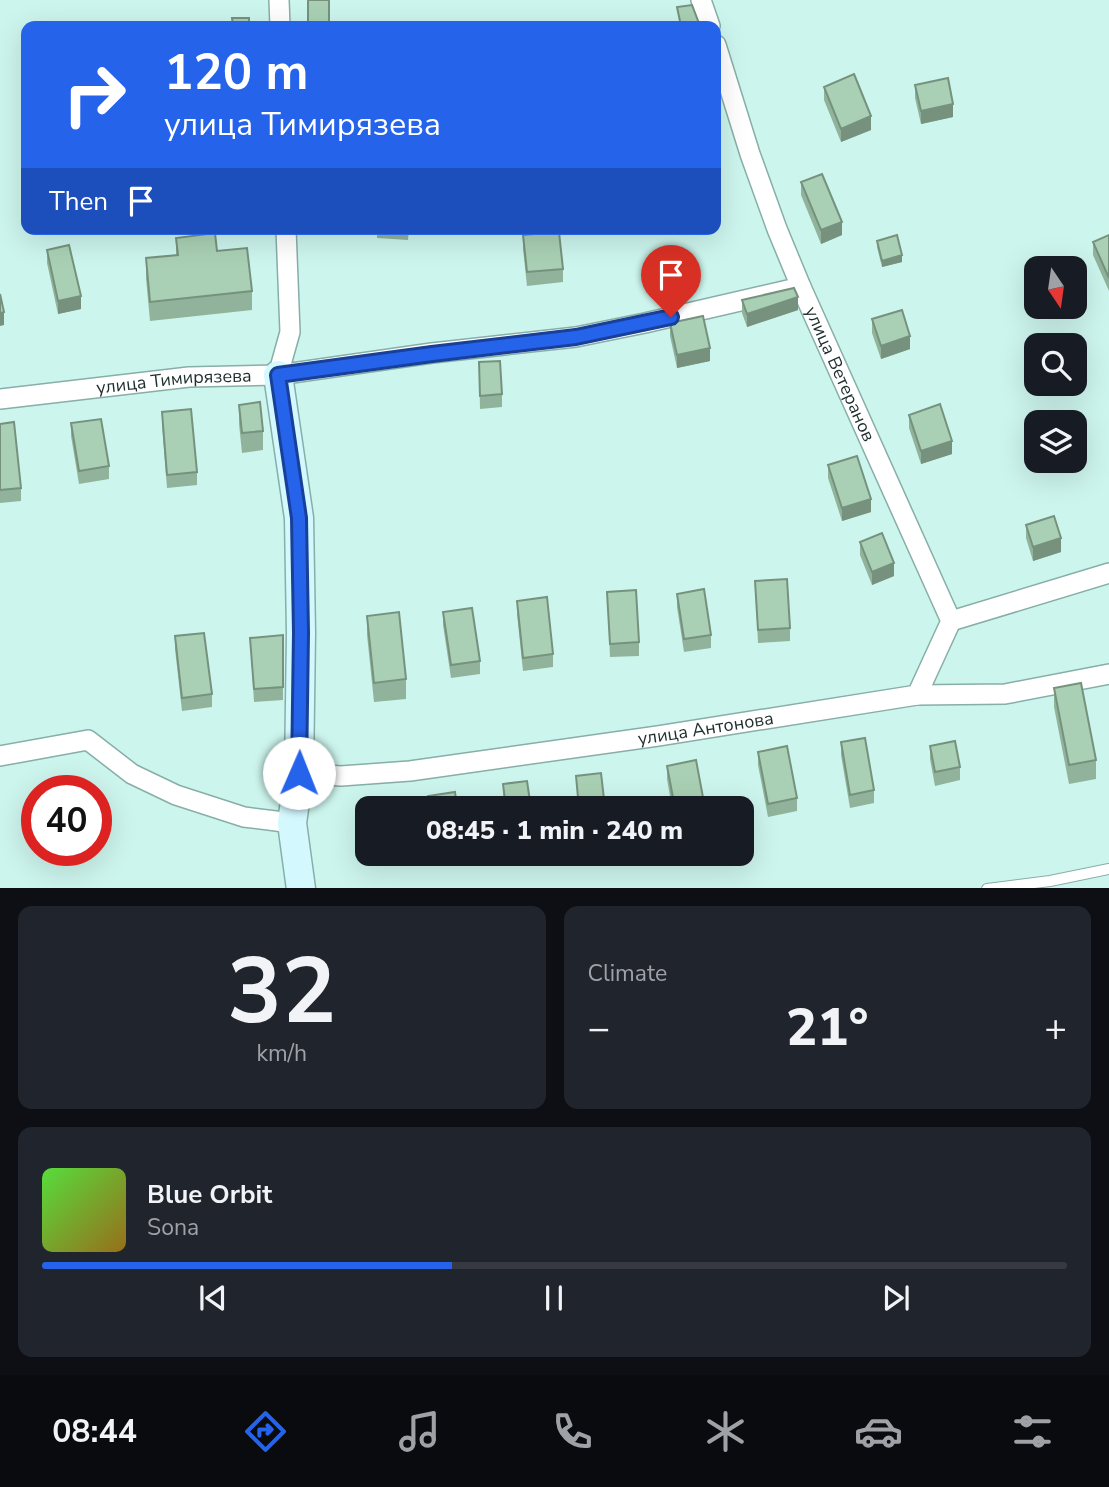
<!DOCTYPE html>
<html lang="en">
<head>
<meta charset="utf-8">
<style>
	body { margin:0; font-family:"Nunito Sans",sans-serif; background:#20242c; color:#f1f3f6; height:100vh; display:flex; flex-direction:column; font-size:26px; white-space:nowrap }
	* { box-sizing:border-box; margin:0 }
	p { font-size:23px; color:#9ea1a6 }
	.icon { flex:none; width:38px; height:38px; fill:none; stroke:currentColor; stroke-width:2; stroke-linecap:round; stroke-linejoin:round }
	.map { position:relative; height:888px; overflow:hidden }
	.sheet { display:flex; flex-direction:column; gap:18px; padding:18px; background:#0d0f14; flex:1 }
	.sheet>* { flex:none }
	.hud { position:absolute; left:21px; top:21px; width:700px; height:214px; border-radius:14px; box-shadow:0 7px 28px #0002; background:#2563eb; color:#fff; overflow:hidden }
	.needle { width:46px; rotate:167deg }
	.fabs { position:absolute; left:1024px; top:256px; display:grid; gap:14px }
	.fabs a { display:grid; place-items:center; width:63px; height:63px; border-radius:14px; background:#171b24; box-shadow:0 7px 28px #0002; font-size:35px }
	.speed { position:absolute; left:21px; top:775px; display:flex; gap:14px; font-size:35px; font-weight:700; text-align:center }
	.speed>* { display:grid; place-content:center; width:91px; height:91px; border-radius:50%; background:#171b24; box-shadow:0 7px 28px #0002; line-height:1 }
	.speed .limit { border:10px solid #d22; background:#fff; color:#111 }
	.pin { position:absolute; display:grid; place-items:center; width:60px; height:60px; color:#fff; margin:-72px -30px; border-radius:50% 50% 50% 0; rotate:-45deg; box-shadow:0 0 7px #0007 }
	.pin .icon { rotate:45deg }
	.me { position:absolute; width:77px; margin:-38px; rotate:1deg; stroke-linejoin:round; filter:drop-shadow(0 0 5px #0008) }
	.turn { display:flex; align-items:center; gap:24px; height:147px; padding:0 28px; font-size:32px }
	.turn .icon { width:91px; height:91px; stroke-width:2.5 }
	.turn b { display:block; font-size:49px; line-height:60px }
	.then { display:flex; align-items:center; height:66px; padding:0 28px; background:#0003; gap:14px; font-size:26px }
	.big { font-size:52px; font-weight:800; line-height:1.1 }
	.sheet .card { flex:1; display:flex; flex-direction:column; justify-content:center; gap:10px; min-width:0; padding:0 24px; border-radius:14px; background:#20242c }
	.sheet .dial { align-items:center; gap:0 }
	.dial b { font-size:91px; line-height:1 }
	.song { display:flex; align-items:center; gap:21px }
	.cover { width:84px; height:84px; border-radius:10px; background:linear-gradient(135deg,hsl(110 70% 55%),hsl(40 70% 35%)) }
	.played { height:7px; border-radius:4px; background:linear-gradient(90deg,#2563eb 40%,#363941 40%) }
	.keys { display:flex; justify-content:space-around; direction:ltr }
	.heat { display:flex; justify-content:space-between; align-items:center; font-size:38px; direction:ltr }
	.sheet .tiles { flex:1; display:grid; gap:18px; grid-template-columns:1fr 1fr }
	.card:last-child { grid-column:span 2 }
	.trip { position:absolute; left:355px; top:796px; width:399px; height:70px; border-radius:14px; background:#171b24; box-shadow:0 7px 28px #0002; font-weight:800; line-height:70px; text-align:center }
	.dock { display:flex; height:112px; justify-content:space-around; align-items:center; background:#090b0e; color:#9ea1a6 }
	.dock .icon { width:49px; height:49px }
	.dock .selected { color:#2563eb }
	.dock b { font-size:32px; color:#f1f3f6 }
	.map>svg:first-child { display:block }
	.lines { fill:none; stroke-linecap:round; stroke-linejoin:round }
	.lane-casing { stroke:#87aea7; stroke-width:12 }
	.street-casing { stroke:#87aea7; stroke-width:22 }
	.secondary-casing { stroke:#87aea7; stroke-width:31 }
	.lane { stroke:#fff; stroke-width:10 }
	.street { stroke:#fff; stroke-width:19 }
	.secondary { stroke:#d3f8fe; stroke-width:28 }
	.wall { fill:#91b39b }
	.shaded-wall { fill:#76927e }
	.building { fill:#a9d0b4; stroke:#76927e; stroke-width:2 }
	.route-casing { stroke:#184099; stroke-width:18 }
	.route { stroke:#2563eb; stroke-width:12 }
	.labels { text-anchor:middle; dominant-baseline:central; stroke-width:7; stroke-linejoin:round; paint-order:stroke }
	.street-label { font-size:18px; fill:#1e2e2c; stroke:#ccf5ed }
</style>
</head>
<body>
<div class="map">
<svg width="1109" height="889" viewBox="0 0 1109 889">
	<rect width="100%" height="100%" fill="#ccf5ed"/>
	<g class="lines">
		<defs>
			<path id="lane" d="M 987,889 L 1050,881 L 1109,869"/>
			<g id="street">
				<path d="M 279,0 L 280,26"/>
				<path d="M 701,0 L 710,26"/>
				<path id="s1" d="M 716,45 L 750,154 L 777,229 L 801,287 L 951,621 L 917,695"/>
				<path d="M 278,375 L 290,332 L 286,229"/>
				<path id="s2" d="M 0,399 L 189,377 L 278,375 L 432,353 L 576,337 L 645,323 L 801,287"/>
				<path d="M 951,621 L 1109,573"/>
				<path d="M 0,756 L 88,740 L 132,774 L 176,795 L 244,817 L 292,823"/>
				<path id="s3" d="M 299,773 L 341,776 L 410,771 L 658,736 L 917,695 L 1005,694 L 1109,674"/>
			</g>
			<path id="secondary" d="M 278,375 L 299,518 L 301,633 L 299,773 L 292,823 L 301,889"/>
		</defs>
		<use href="#lane" class="lane-casing"/>
		<use href="#street" class="street-casing"/>
		<use href="#secondary" class="secondary-casing"/>
		<use href="#lane" class="lane"/>
		<use href="#street" class="street"/>
		<use href="#secondary" class="secondary"/>
	</g>
	<path class="wall" d="M 308,0 L 330,0 L 329,26 L 308,26 Z
		M 915,85 L 953,117 L 921,124 L 915,98 Z
		M 824,87 L 871,130 L 841,142 L 824,100 Z
		M 801,182 L 842,235 L 821,244 L 801,195 Z
		M 377,229 L 409,229 L 408,240 L 377,238 Z
		M 523,235 L 563,269 L 563,282 L 527,286 L 523,248 Z
		M 1109,235 L 1109,291 L 1093,255 L 1093,242 Z
		M 176,238 L 217,251 L 252,291 L 252,310 L 150,321 L 146,278 L 146,258 L 176,255 Z
		M 877,241 L 902,262 L 882,267 L 877,247 Z
		M 47,250 L 81,309 L 58,314 L 47,263 Z
		M 742,300 L 798,310 L 747,327 L 742,313 Z
		M 872,319 L 910,349 L 881,359 L 872,333 Z
		M 670,323 L 710,361 L 677,368 L 670,336 Z
		M 479,362 L 502,394 L 502,407 L 480,409 Z
		M 239,405 L 263,431 L 263,450 L 242,453 L 239,424 Z
		M 162,412 L 197,472 L 197,485 L 167,488 L 162,425 Z
		M 909,415 L 952,454 L 921,464 L 909,428 Z
		M 71,423 L 109,466 L 109,479 L 79,484 L 71,436 Z
		M 0,424 L 21,488 L 21,501 L 0,503 Z
		M 828,465 L 871,512 L 842,521 L 828,478 Z
		M 1026,525 L 1061,552 L 1033,561 L 1026,538 Z
		M 860,542 L 894,576 L 872,585 L 860,555 Z
		M 755,581 L 790,628 L 790,641 L 758,643 Z
		M 607,592 L 639,642 L 639,656 L 610,657 Z
		M 677,594 L 711,635 L 711,648 L 684,652 L 677,607 Z
		M 517,601 L 553,654 L 553,667 L 523,671 L 517,614 Z
		M 443,612 L 480,661 L 480,674 L 451,678 L 443,625 Z
		M 367,616 L 406,679 L 406,699 L 374,702 L 367,635 Z
		M 283,635 L 283,700 L 254,702 L 250,638 Z
		M 175,636 L 212,694 L 212,707 L 182,711 L 175,649 Z
		M 1054,688 L 1096,760 L 1096,779 L 1069,784 L 1054,707 Z
		M 841,742 L 874,790 L 874,803 L 850,808 L 841,755 Z
		M 930,746 L 960,767 L 960,780 L 935,786 L 930,759 Z
		M 758,752 L 797,798 L 797,811 L 768,817 L 758,765 Z
		M 667,766 L 705,808 L 672,808 L 667,779 Z
		M 576,776 L 605,808 L 578,808 Z
		M 503,784 L 531,808 L 504,808 Z
		M 435,854 L 463,854 L 463,855 L 436,859 Z"/>
	<path class="shaded-wall" d="M 953,104 L 953,117 L 921,124 L 921,111 Z
		M 871,116 L 871,130 L 841,142 L 841,129 Z
		M 842,222 L 842,235 L 821,244 L 821,230 Z
		M 902,255 L 902,262 L 882,267 L 882,261 Z
		M 81,296 L 81,309 L 58,314 L 58,301 Z
		M 798,297 L 798,310 L 747,327 L 747,314 Z
		M 4,312 L 4,325 L 0,326 L 0,313 Z
		M 910,336 L 910,349 L 881,359 L 881,346 Z
		M 710,348 L 710,361 L 677,368 L 677,355 Z
		M 952,441 L 952,454 L 921,464 L 921,451 Z
		M 871,499 L 871,512 L 842,521 L 842,508 Z
		M 1061,538 L 1061,552 L 1033,561 L 1033,547 Z
		M 894,563 L 894,576 L 872,585 L 872,572 Z"/>
	<path class="building" d="M 308,0 L 329,0 L 329,22 L 308,22 Z
		M 692,5 L 700,26 L 681,26 L 677,7 Z
		M 232,18 L 249,18 L 249,26 L 233,26 Z
		M 854,74 L 871,116 L 841,129 L 824,87 Z
		M 948,78 L 953,104 L 921,111 L 915,85 Z
		M 822,174 L 842,222 L 821,230 L 801,182 Z
		M 559,232 L 563,269 L 527,272 L 523,235 Z
		M 215,233 L 217,251 L 247,248 L 252,291 L 150,302 L 146,258 L 178,255 L 176,238 Z
		M 897,235 L 902,255 L 882,261 L 877,241 Z
		M 1109,235 L 1109,278 L 1093,242 Z
		M 69,245 L 81,296 L 58,301 L 47,250 Z
		M 794,288 L 798,297 L 747,314 L 742,300 Z
		M 0,294 L 4,312 L 0,313 Z
		M 902,310 L 910,336 L 881,346 L 872,319 Z
		M 703,316 L 710,348 L 677,355 L 670,323 Z
		M 500,361 L 502,394 L 480,396 L 479,362 Z
		M 260,402 L 263,431 L 242,433 L 239,405 Z
		M 940,404 L 952,441 L 921,451 L 909,415 Z
		M 191,409 L 197,472 L 167,475 L 162,412 Z
		M 101,419 L 109,466 L 79,471 L 71,423 Z
		M 14,422 L 21,488 L 0,490 L 0,424 Z
		M 857,456 L 871,499 L 842,508 L 828,465 Z
		M 1054,516 L 1061,538 L 1033,547 L 1026,525 Z
		M 882,533 L 894,563 L 872,572 L 860,542 Z
		M 787,579 L 790,628 L 758,630 L 755,581 Z
		M 704,589 L 711,635 L 684,639 L 677,594 Z
		M 636,590 L 639,642 L 610,644 L 607,592 Z
		M 547,597 L 553,654 L 523,658 L 517,601 Z
		M 472,608 L 480,661 L 451,665 L 443,612 Z
		M 399,612 L 406,679 L 374,683 L 367,616 Z
		M 204,633 L 212,694 L 182,698 L 175,636 Z
		M 283,635 L 283,687 L 254,689 L 250,638 Z
		M 1081,683 L 1096,760 L 1069,765 L 1054,688 Z
		M 865,738 L 874,790 L 850,795 L 841,742 Z
		M 955,741 L 960,767 L 935,772 L 930,746 Z
		M 787,746 L 797,798 L 768,804 L 758,752 Z
		M 696,760 L 705,808 L 675,808 L 667,766 Z
		M 601,773 L 605,808 L 579,808 L 576,776 Z
		M 527,781 L 531,808 L 506,808 L 503,784 Z
		M 455,792 L 457,808 L 430,808 L 428,796 Z"/>
	<g class="lines">
		<defs>
			<path id="route" d="M 299,773 L 301,633 L 299,518 L 278,375 L 432,354 L 576,337 L 671,317"/>
		</defs>
		<use href="#route" class="route-casing"/>
		<use href="#route" class="route"/>
	</g>
	<g class="labels">
		<g class="street-label">
			<text stroke="none"><textPath href="#s1" startOffset="352">улица Ветеранов</textPath></text>
			<text stroke="none"><textPath href="#s2" startOffset="175">улица Тимирязева</textPath></text>
			<text stroke="none"><textPath href="#s3" startOffset="410">улица Антонова</textPath></text>
		</g>
	</g>
</svg>
<div class="fabs">
<a><svg class="needle" viewBox="-14 -14 28 28"><path d="M0-13l5 13h-10z" fill="#e53935"/><path d="M0 13l5-13h-10z" fill="#9ea1a6"/></svg></a>
<a><svg class="icon" aria-label="search" viewBox="0 0 24 24"><circle cx="10" cy="10" r="6"/><path d="M15 15l6 6"/></svg></a>
<a><svg class="icon" aria-label="layers" viewBox="0 0 24 24"><path d="M12 4l9 5-9 5-9-5zM3 14l9 5 9-5"/></svg></a>
</div>
<div class="speed"><div class="limit">40</div></div>
<div class="pin" style="left:671px;top:317px;background:#d93025"><svg class="icon" aria-label="arrive" viewBox="0 0 24 24"><path d="M6 21V4h12l-3 4 3 4H6"/></svg></div>
<svg class="me" style="left:299px;top:773px" viewBox="-20 -20 40 40"><circle r="19" fill="#fff"/><path d="M0-13L10 11 0 6-10 11z" fill="#2563eb"/></svg>
<div class="trip">08:45 · 1 min · 240 m</div>
<div class="hud">
<div class="turn"><svg class="icon" aria-label="right" viewBox="0 0 24 24"><path d="M7 20v-9h11M14 6l5 5-5 5"/></svg><div><b>120 m</b>улица Тимирязева</div></div>
<div class="then">Then<svg class="icon" aria-label="arrive" viewBox="0 0 24 24"><path d="M6 21V4h12l-3 4 3 4H6"/></svg></div>
</div>
</div>
<section class="sheet">
<div class="tiles">
<div class="card dial"><b>32</b><p>km/h</p></div>
<div class="card"><p>Climate</p>
<div class="heat"><a>−</a><b class="big">21°</b><a>+</a></div>
</div>
<div class="card">
<div class="song"><i class="cover"></i><div><b>Blue Orbit</b><p>Sona</p></div></div>
<div class="played"></div>
<div class="keys"><svg class="icon" aria-label="previous" viewBox="0 0 24 24"><path d="M18 5L8 12l10 7zM5 5v14"/></svg><svg class="icon" aria-label="pause" viewBox="0 0 24 24"><path d="M8 5v14M16 5v14"/></svg><svg class="icon" aria-label="next" viewBox="0 0 24 24"><path d="M6 5l10 7-10 7zM19 5v14"/></svg></div>
</div>
</div>
</section>
<nav class="dock">
<b>08:44</b>
<svg class="icon selected" aria-label="directions" viewBox="0 0 24 24"><path d="M12 3l9 9-9 9-9-9zM9 14v-3h6M13 9l2 2-2 2"/></svg>
<svg class="icon" aria-label="music" viewBox="0 0 24 24"><path d="M9 18V5l10-2v13"/><circle cx="6" cy="18" r="3"/><circle cx="16" cy="16" r="3"/></svg>
<svg class="icon" aria-label="phone" viewBox="0 0 24 24"><path d="M5 4h4l2 5-3 2q2 4 5 5l2-3 5 2v4C11 20 4 13 5 4z"/></svg>
<svg class="icon" aria-label="climate" viewBox="0 0 24 24"><path d="M12 3v18M4 7l16 10M4 17L20 7"/></svg>
<svg class="icon" aria-label="car" viewBox="0 0 24 24"><path d="M5 17H2v-5l4-1 3-4h7l3 4 3 1v5h-3M9 17h6M6 11h13"/><circle cx="7" cy="17" r="2"/><circle cx="17" cy="17" r="2"/></svg>
<svg class="icon" aria-label="filters" viewBox="0 0 24 24"><path d="M4 7h16M4 17h16"/><circle cx="9" cy="7" r="2"/><circle cx="15" cy="17" r="2"/></svg>
</nav>
</body>
</html>
